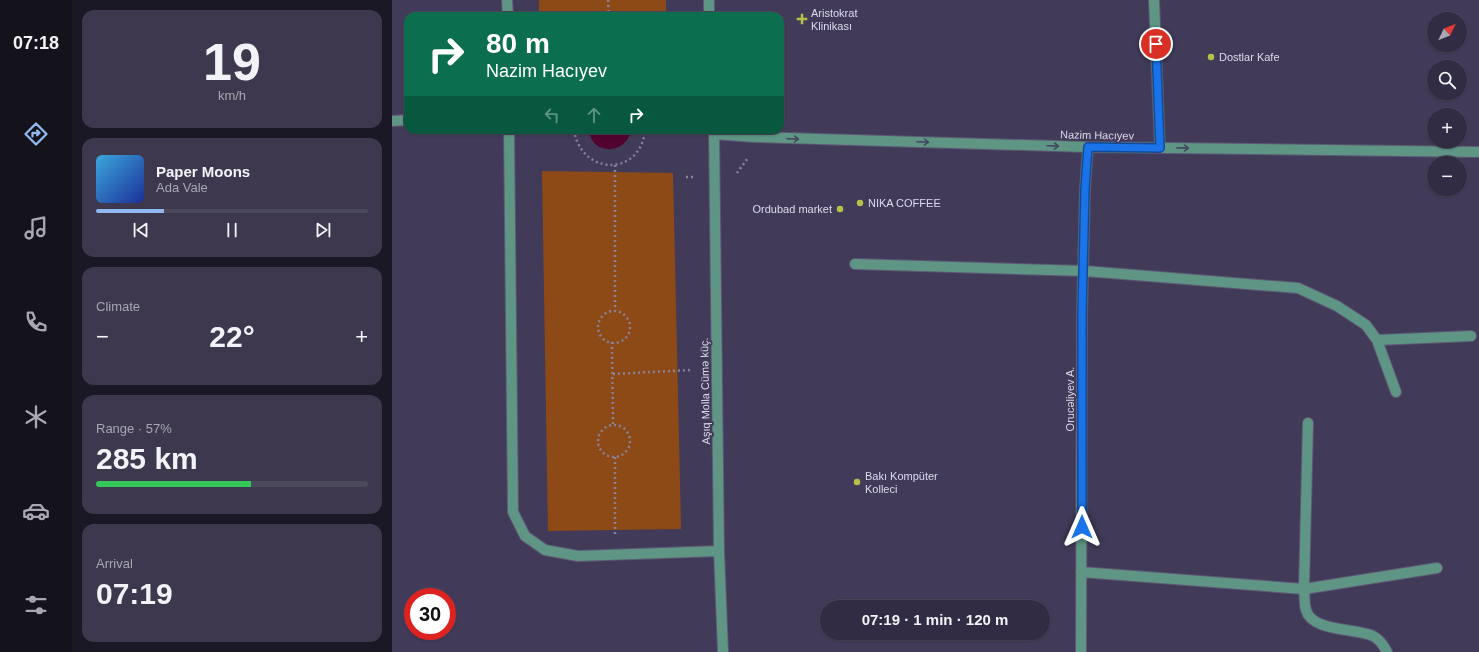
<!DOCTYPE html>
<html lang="en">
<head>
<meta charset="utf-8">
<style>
	body { margin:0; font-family:Helvetica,sans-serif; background:#3d384e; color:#f1f3f6; height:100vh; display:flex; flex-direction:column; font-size:15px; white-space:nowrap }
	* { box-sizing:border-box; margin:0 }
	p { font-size:13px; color:#a8a7b2 }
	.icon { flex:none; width:22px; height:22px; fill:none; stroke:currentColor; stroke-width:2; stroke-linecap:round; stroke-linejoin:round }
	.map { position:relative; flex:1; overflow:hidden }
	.details { display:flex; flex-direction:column; gap:10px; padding:10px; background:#1b1825; width:320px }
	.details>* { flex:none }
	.guide { position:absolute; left:12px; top:12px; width:380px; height:122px; border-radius:12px; box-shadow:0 1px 3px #0004,0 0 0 1px #4c485c; background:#0b6e4f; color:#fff; overflow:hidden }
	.needle { width:26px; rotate:47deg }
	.fabs { position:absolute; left:1035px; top:12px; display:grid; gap:8px }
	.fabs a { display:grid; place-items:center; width:40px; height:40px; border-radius:50%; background:#312c43; box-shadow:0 1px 3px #0004,0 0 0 1px #4c485c; font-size:20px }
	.speed { position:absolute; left:12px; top:588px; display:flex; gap:8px; font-size:20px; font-weight:700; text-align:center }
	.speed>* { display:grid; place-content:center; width:52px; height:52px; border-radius:50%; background:#312c43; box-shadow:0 1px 3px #0004,0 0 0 1px #4c485c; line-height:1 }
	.speed .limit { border:6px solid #d22; background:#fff; color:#111 }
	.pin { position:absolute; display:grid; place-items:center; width:34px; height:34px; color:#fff; margin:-17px; border:2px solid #fff; border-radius:50%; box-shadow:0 1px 4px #0007 }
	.me { position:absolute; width:44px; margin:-22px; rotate:0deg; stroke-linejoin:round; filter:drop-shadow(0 0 3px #0008) }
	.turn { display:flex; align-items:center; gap:14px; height:84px; padding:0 16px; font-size:18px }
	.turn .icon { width:52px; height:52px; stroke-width:2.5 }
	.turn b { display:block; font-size:28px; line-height:34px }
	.lanes { display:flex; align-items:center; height:38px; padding:0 16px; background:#0003; justify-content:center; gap:20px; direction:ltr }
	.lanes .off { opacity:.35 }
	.big { font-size:30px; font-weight:800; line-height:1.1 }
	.details .card { flex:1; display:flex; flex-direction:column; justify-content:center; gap:6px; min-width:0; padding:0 14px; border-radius:12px; background:#3d384e }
	.details .dial { align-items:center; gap:0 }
	.dial b { font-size:52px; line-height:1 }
	.song { display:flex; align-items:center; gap:12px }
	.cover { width:48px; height:48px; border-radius:6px; background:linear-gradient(135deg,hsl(200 70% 55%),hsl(230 70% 35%)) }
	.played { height:4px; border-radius:2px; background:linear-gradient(90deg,#90b9f0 25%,#4c485c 25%) }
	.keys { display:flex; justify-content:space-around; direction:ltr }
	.heat { display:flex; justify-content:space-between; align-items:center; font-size:22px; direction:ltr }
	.charge { height:6px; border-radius:3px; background:linear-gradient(90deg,#34c759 57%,#4c485c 0) }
	.trip { position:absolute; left:428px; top:600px; width:230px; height:40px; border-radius:20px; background:#312c43; box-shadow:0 1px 3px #0004,0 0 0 1px #4c485c; font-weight:800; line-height:40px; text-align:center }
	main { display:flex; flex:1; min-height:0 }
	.menu { display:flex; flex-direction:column; width:72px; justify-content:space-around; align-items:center; background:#14121b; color:#a8a7b2 }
	.menu .icon { width:28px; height:28px }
	.menu .current { color:#90b9f0 }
	.menu b { font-size:18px; color:#f1f3f6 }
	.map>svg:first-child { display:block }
	.green { fill:#8e4a16 }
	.water { fill:#51042f }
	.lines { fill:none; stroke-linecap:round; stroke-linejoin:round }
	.minor-casing { stroke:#5d5874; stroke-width:12 }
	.path { stroke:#87839c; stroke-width:2.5; stroke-dasharray:2 3; stroke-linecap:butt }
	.minor { stroke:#5e9584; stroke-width:10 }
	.oneway { stroke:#45485f }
	.route-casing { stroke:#114b97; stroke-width:10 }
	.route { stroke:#1a73e8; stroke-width:7 }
	.poi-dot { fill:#b8c147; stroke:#413b59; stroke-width:1.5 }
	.labels { text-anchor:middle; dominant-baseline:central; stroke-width:4; stroke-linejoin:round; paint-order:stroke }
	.poi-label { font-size:11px; fill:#dddaed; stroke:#413b59; text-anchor:start }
	.street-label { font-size:11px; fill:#dddaed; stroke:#413b59 }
</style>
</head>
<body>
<main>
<nav class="menu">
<b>07:18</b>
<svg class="icon current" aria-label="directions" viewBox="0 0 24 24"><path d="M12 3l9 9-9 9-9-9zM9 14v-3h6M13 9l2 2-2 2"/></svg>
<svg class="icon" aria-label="music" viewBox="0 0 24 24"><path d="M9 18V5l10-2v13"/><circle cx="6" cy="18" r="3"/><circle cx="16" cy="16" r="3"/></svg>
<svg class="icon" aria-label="phone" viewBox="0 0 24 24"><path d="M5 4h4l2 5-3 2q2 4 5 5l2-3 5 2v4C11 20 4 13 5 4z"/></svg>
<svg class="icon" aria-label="climate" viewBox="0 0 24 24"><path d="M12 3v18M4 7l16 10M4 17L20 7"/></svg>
<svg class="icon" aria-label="car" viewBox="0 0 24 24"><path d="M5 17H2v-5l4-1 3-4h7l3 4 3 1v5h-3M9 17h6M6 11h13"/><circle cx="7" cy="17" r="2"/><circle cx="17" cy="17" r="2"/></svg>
<svg class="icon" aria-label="filters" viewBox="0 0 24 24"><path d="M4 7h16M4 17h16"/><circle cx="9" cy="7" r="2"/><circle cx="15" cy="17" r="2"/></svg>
</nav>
<section class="details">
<div class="card dial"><b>19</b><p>km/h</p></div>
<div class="card">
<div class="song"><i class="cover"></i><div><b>Paper Moons</b><p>Ada Vale</p></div></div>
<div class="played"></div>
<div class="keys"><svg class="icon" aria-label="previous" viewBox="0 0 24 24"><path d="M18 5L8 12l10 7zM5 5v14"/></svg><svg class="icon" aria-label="pause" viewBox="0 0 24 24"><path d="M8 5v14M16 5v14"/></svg><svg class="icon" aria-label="next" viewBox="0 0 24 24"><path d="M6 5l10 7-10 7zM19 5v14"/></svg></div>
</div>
<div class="card"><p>Climate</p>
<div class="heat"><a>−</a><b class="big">22°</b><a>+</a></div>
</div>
<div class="card"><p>Range · 57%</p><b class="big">285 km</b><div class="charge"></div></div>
<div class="card"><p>Arrival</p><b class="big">07:19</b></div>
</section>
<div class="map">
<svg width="1087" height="652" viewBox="0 0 1087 652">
	<rect width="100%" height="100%" fill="#413b59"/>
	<path class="green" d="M 147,0 L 274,0 L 274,16 L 147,16 Z
		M 150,171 L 281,173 L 289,529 L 156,531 Z"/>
	<path class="water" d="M 197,130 L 239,130 C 235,155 199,156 197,130 Z"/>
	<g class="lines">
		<defs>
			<path id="minor" d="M 115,0 L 116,16
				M 317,0 L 317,16
				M 762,0 L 768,148
				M 0,121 L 16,120
				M 117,130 L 121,512 L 133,536 L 153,550 L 186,556 L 327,551
				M 322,130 L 327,551 L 331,652
				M 322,134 L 362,137 L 696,147 L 1087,152
				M 463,264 L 693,271 L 906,288 L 945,306 L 974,325 L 985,340 L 1004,392
				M 985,340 L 1079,336
				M 689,572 L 912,589 L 916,423
				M 689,652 L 690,314 L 693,189 L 696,147
				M 995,652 C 992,646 987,639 981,636 C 964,628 920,632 914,610 C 912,604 913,596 912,589 L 1045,568"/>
		</defs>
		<use href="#minor" class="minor-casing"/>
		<path class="path" d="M 216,0 L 217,16
			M 144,130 L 182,131
			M 182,130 C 189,176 249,177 253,130
			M 223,165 L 223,311
			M 345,173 L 356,158
			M 294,177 L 302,177
			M206 327a16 16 0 1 1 32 0a16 16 0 1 1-32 0Z
			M 220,342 L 221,425
			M 221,374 L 299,370
			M206 441a16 16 0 1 1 32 0a16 16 0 1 1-32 0Z
			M 223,534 L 223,456"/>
		<use href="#minor" class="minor"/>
	</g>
	<defs><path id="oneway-shaft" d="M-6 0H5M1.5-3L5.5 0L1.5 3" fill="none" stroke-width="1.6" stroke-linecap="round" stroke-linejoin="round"/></defs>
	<g class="oneway">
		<use href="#oneway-shaft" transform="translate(401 139) rotate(2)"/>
		<use href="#oneway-shaft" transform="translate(531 142) rotate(2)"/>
		<use href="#oneway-shaft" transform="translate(661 146) rotate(2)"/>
		<use href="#oneway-shaft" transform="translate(791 148) rotate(1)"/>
	</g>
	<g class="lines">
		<defs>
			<path id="route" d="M 690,527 L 690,314 L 693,189 L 696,147 L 768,148 L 764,44"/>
		</defs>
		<use href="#route" class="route-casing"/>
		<use href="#route" class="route"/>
	</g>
	<g class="poi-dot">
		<path d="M408 13h4v4h4v4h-4v4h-4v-4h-4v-4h4z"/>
		<circle cx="819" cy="57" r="4"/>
		<circle cx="468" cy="203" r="4"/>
		<circle cx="448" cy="209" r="4"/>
		<circle cx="465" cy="482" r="4"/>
	</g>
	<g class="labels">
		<g class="poi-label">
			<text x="419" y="13">Aristokrat<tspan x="419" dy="13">Klinikası</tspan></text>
			<text x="827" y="57">Dostlar Kafe</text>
			<text x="476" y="203">NIKA COFFEE</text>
			<text x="440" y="209" text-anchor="end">Ordubad market</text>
			<text x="473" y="476">Bakı Kompüter<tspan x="473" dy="13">Kolleci</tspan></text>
		</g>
		<g class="street-label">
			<text transform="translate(705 135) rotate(1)">Nazim Hacıyev</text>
			<text transform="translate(313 391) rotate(-91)">Aşıq Molla Cümə küç.</text>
			<text transform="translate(678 399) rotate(-90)">Orucəliyev A.</text>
		</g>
	</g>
</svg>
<div class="fabs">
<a><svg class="needle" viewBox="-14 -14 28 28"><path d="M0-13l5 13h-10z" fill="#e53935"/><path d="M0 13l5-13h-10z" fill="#a8a7b2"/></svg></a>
<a><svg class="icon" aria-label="search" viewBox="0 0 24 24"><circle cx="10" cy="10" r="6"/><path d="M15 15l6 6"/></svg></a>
<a>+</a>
<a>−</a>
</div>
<div class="speed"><div class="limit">30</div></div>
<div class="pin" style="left:764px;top:44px;background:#d93025"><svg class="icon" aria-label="arrive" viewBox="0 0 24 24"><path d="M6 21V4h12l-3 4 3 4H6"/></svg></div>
<svg class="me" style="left:690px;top:527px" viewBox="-20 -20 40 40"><path d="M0-17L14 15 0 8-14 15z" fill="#1a73e8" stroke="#fff" stroke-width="4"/></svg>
<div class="trip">07:19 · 1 min · 120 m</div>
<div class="guide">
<div class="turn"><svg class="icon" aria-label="right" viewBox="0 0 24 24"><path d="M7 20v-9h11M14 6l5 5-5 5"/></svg><div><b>80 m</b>Nazim Hacıyev</div></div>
<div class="lanes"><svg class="icon off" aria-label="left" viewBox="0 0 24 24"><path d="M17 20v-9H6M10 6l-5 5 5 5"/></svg><svg class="icon off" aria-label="ahead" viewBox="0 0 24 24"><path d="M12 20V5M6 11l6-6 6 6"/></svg><svg class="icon" aria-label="right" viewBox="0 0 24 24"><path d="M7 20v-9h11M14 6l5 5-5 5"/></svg></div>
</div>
</div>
</main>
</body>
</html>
